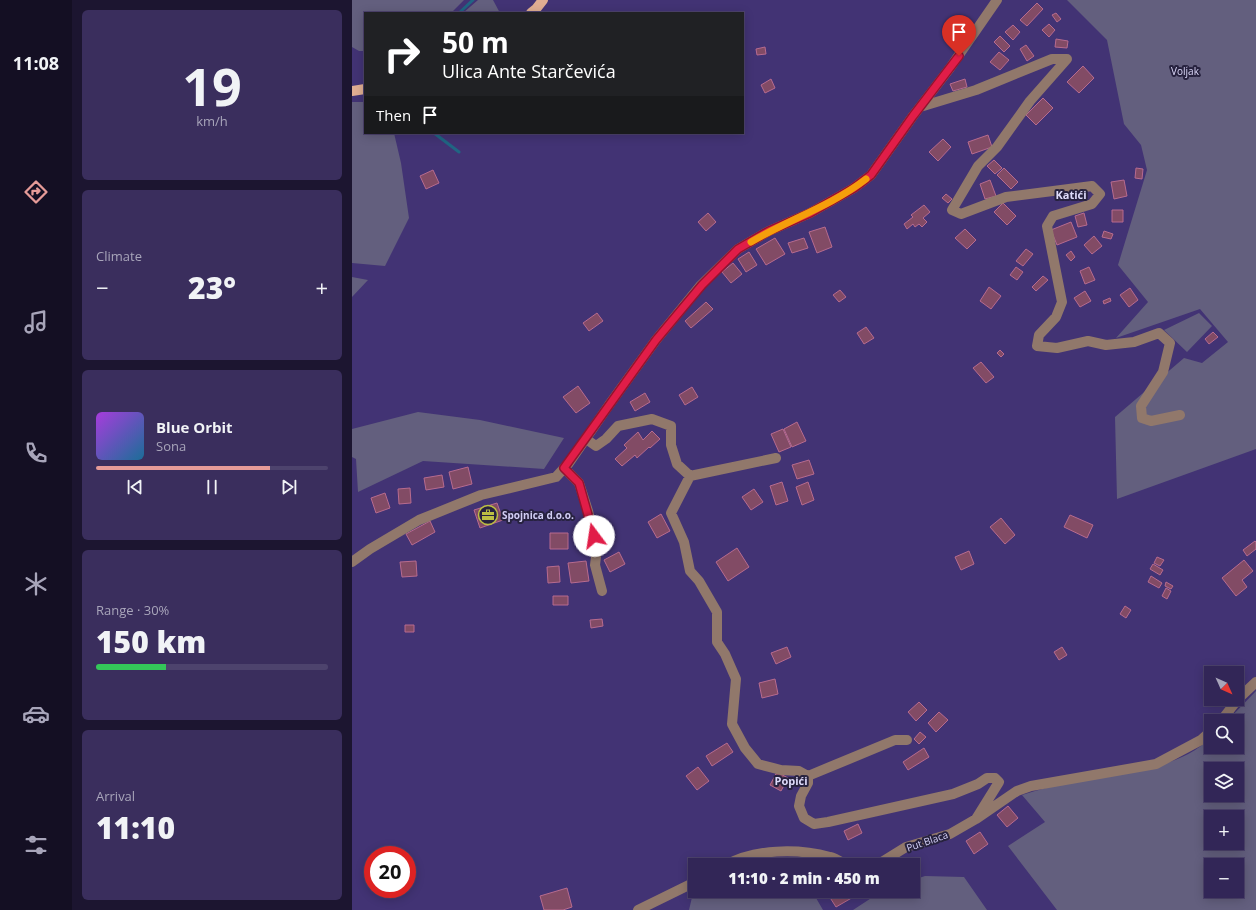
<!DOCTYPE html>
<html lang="en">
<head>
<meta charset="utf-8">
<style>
	body { margin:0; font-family:"Open Sans",sans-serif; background:#3a2e5d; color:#f1f3f6; height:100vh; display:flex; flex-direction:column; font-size:15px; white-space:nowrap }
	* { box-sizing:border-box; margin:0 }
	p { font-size:13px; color:#a8a5ba }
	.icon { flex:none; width:22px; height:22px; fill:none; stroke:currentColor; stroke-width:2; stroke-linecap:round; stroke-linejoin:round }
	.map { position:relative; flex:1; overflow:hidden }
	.side { display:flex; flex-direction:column; gap:10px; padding:10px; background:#1c1530; width:280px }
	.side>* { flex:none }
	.hud { position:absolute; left:12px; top:12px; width:380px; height:122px; border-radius:0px; box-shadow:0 2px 10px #0003,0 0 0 1px #4d436d; background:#202124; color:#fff; overflow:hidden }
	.needle { width:26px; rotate:135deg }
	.fabs { position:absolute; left:852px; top:666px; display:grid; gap:8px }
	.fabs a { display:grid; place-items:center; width:40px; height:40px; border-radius:0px; background:#322657; box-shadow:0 2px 10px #0003,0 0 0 1px #4d436d; font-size:20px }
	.speed { position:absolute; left:12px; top:846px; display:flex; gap:8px; font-size:20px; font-weight:700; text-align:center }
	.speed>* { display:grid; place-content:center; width:52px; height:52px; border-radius:50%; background:#322657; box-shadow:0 2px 10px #0003,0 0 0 1px #4d436d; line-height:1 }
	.speed .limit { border:6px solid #d22; background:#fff; color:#111 }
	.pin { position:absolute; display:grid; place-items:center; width:34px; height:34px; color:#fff; margin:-41px -17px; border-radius:50% 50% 50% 0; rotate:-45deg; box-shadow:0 0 4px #0007 }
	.pin .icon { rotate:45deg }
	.me { position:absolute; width:44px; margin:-22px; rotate:346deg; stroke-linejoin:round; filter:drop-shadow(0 0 3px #0008) }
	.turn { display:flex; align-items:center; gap:14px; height:84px; padding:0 12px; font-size:18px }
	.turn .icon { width:52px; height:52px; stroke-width:2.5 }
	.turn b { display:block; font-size:28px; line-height:34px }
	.then { display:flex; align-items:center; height:38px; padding:0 12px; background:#0003; gap:8px; font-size:15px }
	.big { font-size:30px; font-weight:800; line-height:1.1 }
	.side .widget { flex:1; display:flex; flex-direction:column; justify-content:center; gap:6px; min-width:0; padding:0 14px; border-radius:6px; background:#3a2e5d }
	.side .dial { align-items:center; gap:0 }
	.dial b { font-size:52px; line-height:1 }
	.song { display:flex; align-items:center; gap:12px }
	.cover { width:48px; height:48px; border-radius:6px; background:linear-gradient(135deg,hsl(280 70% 55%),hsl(200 70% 35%)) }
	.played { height:4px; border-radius:2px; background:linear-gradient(90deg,#e69b98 75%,#4d436d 75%) }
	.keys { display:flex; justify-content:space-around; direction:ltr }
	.heat { display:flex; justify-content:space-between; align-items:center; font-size:22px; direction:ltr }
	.charge { height:6px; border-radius:3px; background:linear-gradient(90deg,#34c759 30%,#4d436d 0) }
	.trip { position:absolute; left:336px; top:858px; width:232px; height:40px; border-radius:0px; background:#322657; box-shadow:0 2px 10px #0003,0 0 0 1px #4d436d; font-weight:800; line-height:40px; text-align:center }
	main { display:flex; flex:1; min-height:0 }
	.tabs { display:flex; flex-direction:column; width:72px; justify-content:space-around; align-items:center; background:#140f23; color:#a8a5ba }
	.tabs .icon { width:28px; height:28px }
	.tabs .current { color:#e69b98 }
	.tabs b { font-size:18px; color:#f1f3f6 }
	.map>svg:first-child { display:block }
	.green { fill:#635f7e; fill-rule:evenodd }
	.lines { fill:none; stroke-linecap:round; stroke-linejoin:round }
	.stream { stroke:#206583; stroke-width:3 }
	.building { fill:#824b65; stroke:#b76b8f }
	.minor { stroke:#91786b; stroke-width:10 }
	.major { stroke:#e0ae92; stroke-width:10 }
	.route-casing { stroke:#92132f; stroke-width:10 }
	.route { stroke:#e11d48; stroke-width:7 }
	.slow { stroke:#f59e0b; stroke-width:7 }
	.labels { text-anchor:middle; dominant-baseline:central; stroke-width:4; stroke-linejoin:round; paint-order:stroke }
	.park-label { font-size:10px; fill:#dedafb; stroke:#27223f }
	.poi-label { font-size:10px; font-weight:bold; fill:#d2cef5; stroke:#27223f; text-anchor:start }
	.street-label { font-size:10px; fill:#d2cef5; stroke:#27223f }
	.neighbourhood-label { font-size:11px; font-weight:bold; fill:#dfdcfb; stroke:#27223f }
</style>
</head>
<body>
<main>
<nav class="tabs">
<b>11:08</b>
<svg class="icon current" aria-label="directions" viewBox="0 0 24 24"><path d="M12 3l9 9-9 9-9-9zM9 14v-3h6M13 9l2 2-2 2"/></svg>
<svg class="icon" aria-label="music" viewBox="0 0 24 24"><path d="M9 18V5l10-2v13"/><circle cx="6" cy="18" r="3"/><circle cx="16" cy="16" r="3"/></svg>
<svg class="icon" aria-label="phone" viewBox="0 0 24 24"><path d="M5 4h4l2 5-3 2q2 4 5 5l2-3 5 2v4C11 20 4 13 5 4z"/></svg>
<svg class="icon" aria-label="climate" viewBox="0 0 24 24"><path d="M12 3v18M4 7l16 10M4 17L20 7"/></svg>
<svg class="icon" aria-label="car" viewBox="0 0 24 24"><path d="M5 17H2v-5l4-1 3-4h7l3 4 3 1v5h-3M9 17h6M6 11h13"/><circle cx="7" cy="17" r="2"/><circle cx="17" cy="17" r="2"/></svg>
<svg class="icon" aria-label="filters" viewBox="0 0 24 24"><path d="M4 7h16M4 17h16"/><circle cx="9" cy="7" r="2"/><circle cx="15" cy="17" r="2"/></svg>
</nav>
<section class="side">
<div class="widget dial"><b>19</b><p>km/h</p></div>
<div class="widget"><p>Climate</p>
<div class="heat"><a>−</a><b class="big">23°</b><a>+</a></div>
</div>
<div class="widget">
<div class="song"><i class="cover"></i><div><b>Blue Orbit</b><p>Sona</p></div></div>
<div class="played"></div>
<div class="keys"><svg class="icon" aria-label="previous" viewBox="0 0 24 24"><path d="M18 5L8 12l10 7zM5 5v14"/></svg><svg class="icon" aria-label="pause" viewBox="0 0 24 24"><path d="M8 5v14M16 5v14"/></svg><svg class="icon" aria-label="next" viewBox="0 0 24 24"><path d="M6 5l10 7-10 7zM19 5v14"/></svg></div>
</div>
<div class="widget"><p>Range · 30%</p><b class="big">150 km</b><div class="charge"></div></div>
<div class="widget"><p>Arrival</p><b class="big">11:10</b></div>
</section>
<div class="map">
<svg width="904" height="910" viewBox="0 0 904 910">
	<rect width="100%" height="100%" fill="#423374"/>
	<path class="green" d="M 0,0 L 112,0 L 99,13 L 13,13 L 13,51 L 7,51 L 0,47 Z
		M 126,0 L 141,0 L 148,13 L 111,13 Z
		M 715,0 L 904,0 L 904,449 L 765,499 L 763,417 L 832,358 L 850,363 L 876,342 L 848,309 L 764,338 L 796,302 L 766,265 L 795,170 L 789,145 L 772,124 L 755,40 Z
		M 0,102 L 13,102 L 13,133 L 42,133 L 49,163 L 57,218 L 33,266 L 0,263 Z
		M 0,277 L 16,280 L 0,297 Z
		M 847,313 L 860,326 L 835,352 L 812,330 Z
		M 66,412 L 128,420 L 212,438 L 192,469 L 71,461 L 6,492 L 4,459 L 0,457 L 0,429 Z
		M 904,691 L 904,910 L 705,910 L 656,846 L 693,822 L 670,795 C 700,785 732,780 763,774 C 797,768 834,763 859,737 L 859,747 L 885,747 L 885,721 L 875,721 ZM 859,769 L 885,769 L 885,795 L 859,795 ZM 859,817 L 885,817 L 885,843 L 859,843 ZM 859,865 L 885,865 L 885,891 L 859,891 Z
		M 444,858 L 473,860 L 482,865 L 392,865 L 419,860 Z
		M 573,876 L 612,877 L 635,910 L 501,910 L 530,891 L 561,891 L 561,880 Z
		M 342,889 L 343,891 L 460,891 L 471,910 L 337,910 Z"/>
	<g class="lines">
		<path class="stream" d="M 107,13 L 121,0
			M 82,133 L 107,152"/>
	</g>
	<path class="building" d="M 685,3 L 691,9 L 675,26 L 668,20 Z
		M 704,13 L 709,19 L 705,22 L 700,15 Z
		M 697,24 L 703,30 L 697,37 L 690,30 Z
		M 661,25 L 668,32 L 661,40 L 653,32 Z
		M 648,36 L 658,46 L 652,52 L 642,42 Z
		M 704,39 L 716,41 L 715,48 L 703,47 Z
		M 674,45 L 682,56 L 675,61 L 668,49 Z
		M 413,47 L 414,54 L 405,55 L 404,49 Z
		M 647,52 L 657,60 L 648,70 L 638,62 Z
		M 731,66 L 742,78 L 727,93 L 715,82 Z
		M 419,79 L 423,88 L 413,93 L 409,85 Z
		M 613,79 L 615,87 L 601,91 L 598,84 Z
		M 691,98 L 701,108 L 684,125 L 674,115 Z
		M 636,135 L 640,147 L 620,154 L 616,142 Z
		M 591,139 L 599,147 L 586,161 L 577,152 Z
		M 642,160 L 650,168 L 643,174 L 635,166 Z
		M 652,168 L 666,182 L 659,189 L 645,175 Z
		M 784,168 L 791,169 L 790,179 L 783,178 Z
		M 81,170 L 87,183 L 74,189 L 68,176 Z
		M 638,180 L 644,196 L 633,199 L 628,184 Z
		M 772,180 L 775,196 L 762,199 L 759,182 Z
		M 594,194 L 600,199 L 596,203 L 590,198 Z
		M 651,203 L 664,216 L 655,225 L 642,212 Z
		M 572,205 L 578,212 L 571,218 L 575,222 L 570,227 L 567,224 L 563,227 L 561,224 L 555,229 L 552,224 L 561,217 L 559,215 Z
		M 760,210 L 771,210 L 771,222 L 760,222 Z
		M 356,213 L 364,222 L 354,231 L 346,222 Z
		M 732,213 L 735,225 L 726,227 L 723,216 Z
		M 719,222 L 725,237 L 705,245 L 699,230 Z
		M 473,227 L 480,247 L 465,253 L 457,232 Z
		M 613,229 L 624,240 L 615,249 L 603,238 Z
		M 752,231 L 761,234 L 759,239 L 750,237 Z
		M 742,236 L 750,246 L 740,254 L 732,245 Z
		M 423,238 L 433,254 L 414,265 L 404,249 Z
		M 452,238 L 456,248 L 440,253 L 436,243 Z
		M 674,249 L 681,254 L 671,266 L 664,261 Z
		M 719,251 L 723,257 L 719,261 L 714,255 Z
		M 397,252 L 405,265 L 394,272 L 386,259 Z
		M 381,263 L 390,274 L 379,283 L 370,272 Z
		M 664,267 L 671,272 L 665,280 L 658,275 Z
		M 737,267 L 743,280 L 733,284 L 728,271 Z
		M 691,276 L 696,280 L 684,291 L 680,287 Z
		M 637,287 L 649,296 L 639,309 L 628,301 Z
		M 778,288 L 786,300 L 777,307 L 768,295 Z
		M 488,290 L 494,297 L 487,302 L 481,295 Z
		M 733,291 L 739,301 L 728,307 L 722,298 Z
		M 758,298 L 759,301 L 752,304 L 751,301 Z
		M 354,302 L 361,309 L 339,328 L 333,321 Z
		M 245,313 L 251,321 L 237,331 L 231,323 Z
		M 514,327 L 522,338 L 512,344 L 505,333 Z
		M 861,332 L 866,337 L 857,344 L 853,339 Z
		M 648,350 L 652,354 L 649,357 L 645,353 Z
		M 629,362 L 642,377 L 634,383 L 621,368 Z
		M 226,386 L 238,403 L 224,413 L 211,397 Z
		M 340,387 L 346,397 L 333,405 L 327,395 Z
		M 293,393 L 298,402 L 283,411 L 278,402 Z
		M 445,422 L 454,441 L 440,447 L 432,429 Z
		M 431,429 L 439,447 L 427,452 L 419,434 Z
		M 300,431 L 308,439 L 298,448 L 297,447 L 285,458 L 283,455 L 270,466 L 263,459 L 275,448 L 272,445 L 286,432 L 291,440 Z
		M 457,460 L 462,474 L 445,479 L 440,465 Z
		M 116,467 L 120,484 L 101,489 L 97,472 Z
		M 90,475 L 92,487 L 74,490 L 72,478 Z
		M 430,482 L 436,501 L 424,505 L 418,486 Z
		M 456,482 L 462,500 L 450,505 L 444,487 Z
		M 58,488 L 59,503 L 47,504 L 46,489 Z
		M 402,489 L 411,502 L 399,510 L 390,497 Z
		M 33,493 L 38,508 L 24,513 L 19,498 Z
		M 145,503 L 151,520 L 128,528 L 122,510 Z
		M 309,514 L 318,531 L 305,538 L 296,522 Z
		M 718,515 L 741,525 L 735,538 L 712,527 Z
		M 649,518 L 663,535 L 653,544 L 638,527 Z
		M 78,521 L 83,532 L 60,545 L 54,534 Z
		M 198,533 L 216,533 L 216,549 L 198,549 Z
		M 903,541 L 904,542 L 904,549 L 895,556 L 891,550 Z
		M 385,548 L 397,567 L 376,581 L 364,562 Z
		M 617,551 L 622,564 L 609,570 L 603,557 Z
		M 267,552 L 273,564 L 258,572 L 252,560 Z
		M 805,557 L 812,560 L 808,566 L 802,563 Z
		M 892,560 L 901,571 L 890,580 L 895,587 L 884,596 L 870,578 Z
		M 64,561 L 65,576 L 50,577 L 48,562 Z
		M 234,561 L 237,581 L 219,583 L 216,563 Z
		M 801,564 L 811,570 L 808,575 L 798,569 Z
		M 207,566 L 208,582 L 196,583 L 195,567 Z
		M 799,576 L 810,583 L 807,588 L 796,582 Z
		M 814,582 L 821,586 L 819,589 L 813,586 Z
		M 814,588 L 819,591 L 815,599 L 810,596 Z
		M 201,596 L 216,596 L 216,605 L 201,605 Z
		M 773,606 L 779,610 L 774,618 L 768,614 Z
		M 250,619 L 251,626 L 239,628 L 238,620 Z
		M 53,625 L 62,625 L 62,632 L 53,632 Z
		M 435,647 L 439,657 L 424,664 L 419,653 Z
		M 710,647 L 715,655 L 707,660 L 702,652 Z
		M 423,679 L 426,694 L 410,698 L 407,683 Z
		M 567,702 L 575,710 L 564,721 L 556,712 Z
		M 587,712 L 596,720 L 584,732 L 576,723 Z
		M 568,732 L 574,737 L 567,744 L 562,739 Z
		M 375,743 L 381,752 L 360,766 L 354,756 Z
		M 572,748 L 577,757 L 556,770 L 551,762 Z
		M 346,767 L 357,781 L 345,790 L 334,776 Z
		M 425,772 L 436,778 L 429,791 L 418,785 Z
		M 656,806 L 666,818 L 655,827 L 645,815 Z
		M 506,824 L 510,833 L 496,840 L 492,831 Z
		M 628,832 L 636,844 L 622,854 L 614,841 Z
		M 215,888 L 220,907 L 211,910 L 192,910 L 188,896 Z
		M 486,891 L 510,891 L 510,892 L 484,907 L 477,896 Z"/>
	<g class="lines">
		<path class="minor" d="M 568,107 L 624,90 L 700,59 L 715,59 L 678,101 L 645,147 L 626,166 L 600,210 L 609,214 L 654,197 L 740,186 L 748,194 L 740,204 L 701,216 L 695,226 L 710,302 L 704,317 L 687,335 L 685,346 L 705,348 L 736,341 L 754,345 L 782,342 L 807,333 L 818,343 L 811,372 L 789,406 L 790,418 L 799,421 L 828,415
			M 234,439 L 244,446 L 254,439 L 266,426 L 300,419 L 319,426 L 319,445 L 325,464 L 338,476 L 319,513 L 332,542 L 338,571 L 347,581 L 365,612 L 365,642 L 373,654 L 384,679 L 380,724 L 393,748 L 406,764 L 429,770 L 447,771 L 456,776 L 456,783 L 449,796 L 447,806 L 452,818 L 462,824 L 476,822 L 601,794 L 626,784 L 635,778 L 643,778 L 647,782 L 624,819
			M 212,468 L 227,483 L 236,511 L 245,549 L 243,565 L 250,591
			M 338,476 L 424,458
			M 0,562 L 18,549 L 67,520 L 129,495 L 204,477 L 217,463 L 257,405 L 304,340 L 349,285 L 386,249 L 417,231 L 458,213 L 502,188 L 519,175 L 561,116 L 598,68 L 645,0
			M 869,721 L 886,699 L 904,682
			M 456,776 L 543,740 L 555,740
			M 374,865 C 403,849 445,848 478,857 C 483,858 489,862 494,865
			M 525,865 L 554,847 L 598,834 L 624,819 L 665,791 L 679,786 L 804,764 L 849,740 L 859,731
			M 286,910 L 343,882"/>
		<path class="major" d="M 179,13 L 184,9 L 191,0
			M 0,91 L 13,89"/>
	</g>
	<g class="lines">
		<defs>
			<path id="route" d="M 242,536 L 227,483 L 212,468 L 304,340 L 350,285 L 386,249 L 417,231 L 458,213 L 502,188 L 519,175 L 561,116 L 607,56"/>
		</defs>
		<use href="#route" class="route-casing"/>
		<use href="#route" class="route"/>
		<path class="slow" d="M 399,242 C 436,220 479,206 514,179"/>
	</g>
	<defs>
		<symbol id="office-ring" viewBox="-11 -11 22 22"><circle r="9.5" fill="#27223f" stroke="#bcbf43" stroke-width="1.5"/><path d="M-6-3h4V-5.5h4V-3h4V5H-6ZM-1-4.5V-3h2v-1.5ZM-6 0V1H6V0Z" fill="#bcbf43"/></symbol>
	</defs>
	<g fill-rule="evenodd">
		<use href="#office-ring" x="125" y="504" width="22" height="22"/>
	</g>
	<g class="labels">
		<g class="park-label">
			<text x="833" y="71">Voljak</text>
		</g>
		<g class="poi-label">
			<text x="150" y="515">Spojnica d.o.o.</text>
		</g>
		<g class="street-label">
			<text transform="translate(575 841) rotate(-19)">Put Blaca</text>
		</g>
		<g class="neighbourhood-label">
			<text x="719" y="194">Katići</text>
			<text x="439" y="780">Popići</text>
		</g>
	</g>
</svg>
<div class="fabs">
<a><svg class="needle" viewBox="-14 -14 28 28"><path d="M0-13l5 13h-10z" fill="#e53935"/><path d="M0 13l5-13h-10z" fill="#a8a5ba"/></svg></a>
<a><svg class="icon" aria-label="search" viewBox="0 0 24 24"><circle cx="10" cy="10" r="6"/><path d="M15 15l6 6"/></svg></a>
<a><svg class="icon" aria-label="layers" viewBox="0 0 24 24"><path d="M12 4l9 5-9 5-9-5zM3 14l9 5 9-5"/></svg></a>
<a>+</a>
<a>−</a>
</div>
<div class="speed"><div class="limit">20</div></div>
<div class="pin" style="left:607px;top:56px;background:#d93025"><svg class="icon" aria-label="arrive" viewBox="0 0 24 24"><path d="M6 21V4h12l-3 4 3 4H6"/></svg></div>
<svg class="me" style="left:242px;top:536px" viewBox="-20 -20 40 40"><circle r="19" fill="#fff"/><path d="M0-13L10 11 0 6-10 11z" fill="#e11d48"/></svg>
<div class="trip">11:10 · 2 min · 450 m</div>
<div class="hud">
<div class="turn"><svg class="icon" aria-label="right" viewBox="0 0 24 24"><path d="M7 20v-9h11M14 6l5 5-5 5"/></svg><div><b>50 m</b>Ulica Ante Starčevića</div></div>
<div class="then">Then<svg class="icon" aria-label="arrive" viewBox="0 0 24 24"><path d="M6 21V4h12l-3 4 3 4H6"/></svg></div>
</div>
</div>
</main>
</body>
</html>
